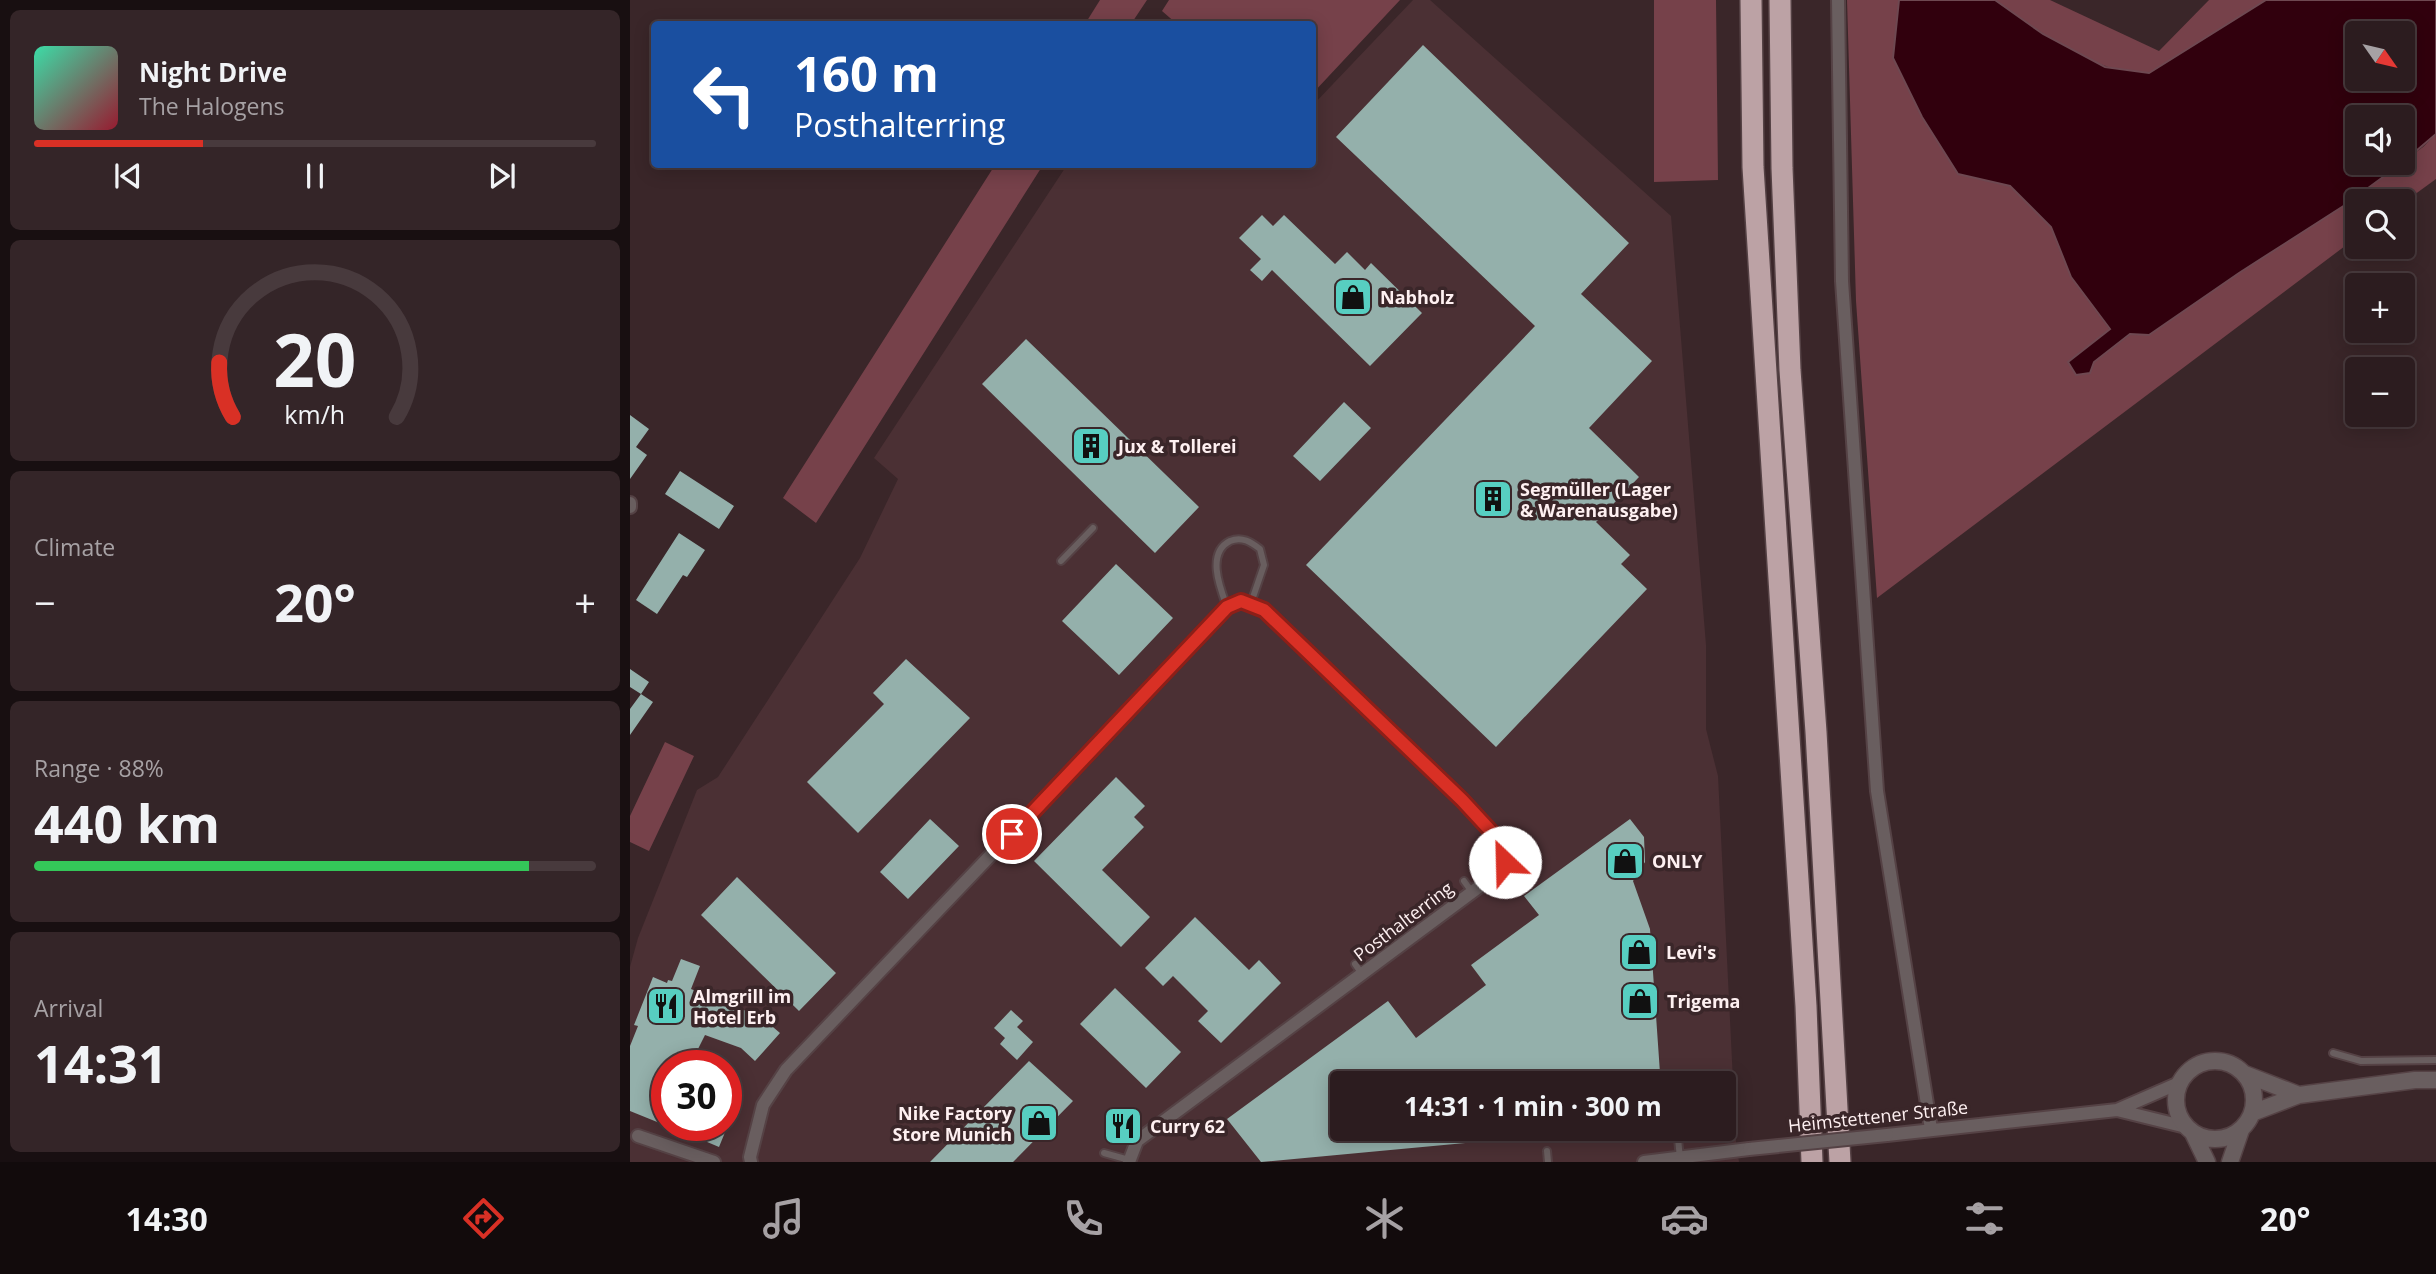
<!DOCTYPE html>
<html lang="en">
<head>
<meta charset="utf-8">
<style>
	body { margin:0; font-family:"Open Sans",sans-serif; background:#342528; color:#f1f3f6; height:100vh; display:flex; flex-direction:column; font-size:26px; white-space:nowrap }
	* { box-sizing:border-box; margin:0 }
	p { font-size:23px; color:#a6a1a4 }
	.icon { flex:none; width:38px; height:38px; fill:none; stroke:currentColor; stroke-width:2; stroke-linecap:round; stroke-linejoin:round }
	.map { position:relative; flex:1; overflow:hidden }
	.drawer { display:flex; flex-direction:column; gap:10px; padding:10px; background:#180f11; width:630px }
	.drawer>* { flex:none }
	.banner { position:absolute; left:21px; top:21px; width:665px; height:147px; border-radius:7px; box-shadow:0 4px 18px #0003,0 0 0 2px #483a3d; background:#1a4fa0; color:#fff; overflow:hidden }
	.needle { width:46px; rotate:124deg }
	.controls { position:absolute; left:1715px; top:21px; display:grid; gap:14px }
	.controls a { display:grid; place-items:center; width:70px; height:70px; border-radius:7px; background:#2c1c1f; box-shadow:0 4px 18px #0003,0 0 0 2px #483a3d; font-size:35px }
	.speed { position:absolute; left:21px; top:1050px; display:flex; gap:14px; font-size:35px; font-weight:700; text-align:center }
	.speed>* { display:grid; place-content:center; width:91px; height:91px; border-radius:50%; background:#2c1c1f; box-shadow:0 4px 18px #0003,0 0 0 2px #483a3d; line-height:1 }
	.speed .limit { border:10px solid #d22; background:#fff; color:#111 }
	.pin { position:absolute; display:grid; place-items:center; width:60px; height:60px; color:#fff; margin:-30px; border:4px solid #fff; border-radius:50%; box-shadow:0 2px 7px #0007 }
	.me { position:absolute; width:77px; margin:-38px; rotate:336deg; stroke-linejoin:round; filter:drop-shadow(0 0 5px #0008) }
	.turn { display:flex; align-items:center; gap:24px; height:147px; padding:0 28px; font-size:32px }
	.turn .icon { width:91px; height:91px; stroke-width:2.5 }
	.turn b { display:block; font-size:49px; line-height:60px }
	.big { font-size:52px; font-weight:700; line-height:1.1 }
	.drawer .tile { flex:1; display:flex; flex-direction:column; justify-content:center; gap:10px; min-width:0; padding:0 24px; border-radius:10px; background:#342528 }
	.drawer .dial { align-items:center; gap:0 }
	.dial svg { height:182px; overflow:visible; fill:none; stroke:#483a3d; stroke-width:7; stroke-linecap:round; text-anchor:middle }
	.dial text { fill:#f1f3f6; stroke:none }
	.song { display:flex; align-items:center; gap:21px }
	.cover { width:84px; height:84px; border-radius:10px; background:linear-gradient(135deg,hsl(160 70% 55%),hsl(350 70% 35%)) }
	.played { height:7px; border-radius:4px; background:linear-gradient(90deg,#d93025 30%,#483a3d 30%) }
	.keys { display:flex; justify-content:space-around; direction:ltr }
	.heat { display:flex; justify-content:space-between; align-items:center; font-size:38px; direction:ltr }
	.charge { height:10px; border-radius:5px; background:linear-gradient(90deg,#34c759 88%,#483a3d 0) }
	.trip { position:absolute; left:700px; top:1071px; width:406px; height:70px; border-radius:7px; background:#2c1c1f; box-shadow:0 4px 18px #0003,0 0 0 2px #483a3d; font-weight:700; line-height:70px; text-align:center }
	.tab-bar { display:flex; height:112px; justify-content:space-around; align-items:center; background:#120b0c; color:#a6a1a4 }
	.tab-bar .icon { width:49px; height:49px }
	.tab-bar .on { color:#d93025 }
	.tab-bar b { font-size:32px; color:#f1f3f6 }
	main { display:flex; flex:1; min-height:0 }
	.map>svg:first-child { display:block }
	.built { fill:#4b3034; fill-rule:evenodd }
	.green { fill:#76414a }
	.water { fill:#31000d; stroke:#6e4851; stroke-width:2; fill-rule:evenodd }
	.building { fill:#94b0ab }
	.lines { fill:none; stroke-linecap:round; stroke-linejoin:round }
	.service-casing { stroke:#554245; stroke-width:10 }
	.minor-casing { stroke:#554245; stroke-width:16 }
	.tertiary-casing { stroke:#554245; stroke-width:19 }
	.motorway-casing { stroke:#554245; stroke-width:24 }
	.service { stroke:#695e5f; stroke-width:6 }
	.minor { stroke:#695e5f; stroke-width:12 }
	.tertiary { stroke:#695e5f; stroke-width:16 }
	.motorway { stroke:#bca2a5; stroke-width:21 }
	.minor-bridge-casing { stroke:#554245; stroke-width:16; stroke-linecap:butt }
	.minor-bridge { stroke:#695e5f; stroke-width:12 }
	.route-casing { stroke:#8d1f18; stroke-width:18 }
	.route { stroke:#d93025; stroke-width:12 }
	.labels { text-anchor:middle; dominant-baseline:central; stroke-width:7; stroke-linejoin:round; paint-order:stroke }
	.poi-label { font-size:18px; font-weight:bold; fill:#fef0f1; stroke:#3a2629; text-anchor:start }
	.street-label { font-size:18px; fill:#fef0f1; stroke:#3a2629 }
</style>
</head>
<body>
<main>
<section class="drawer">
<div class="tile">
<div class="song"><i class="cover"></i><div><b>Night Drive</b><p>The Halogens</p></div></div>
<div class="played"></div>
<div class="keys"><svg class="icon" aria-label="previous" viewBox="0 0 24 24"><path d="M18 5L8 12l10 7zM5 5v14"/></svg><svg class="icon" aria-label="pause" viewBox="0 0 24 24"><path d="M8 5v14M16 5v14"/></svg><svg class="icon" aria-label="next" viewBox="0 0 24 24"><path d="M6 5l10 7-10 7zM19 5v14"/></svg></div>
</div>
<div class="tile dial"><svg viewBox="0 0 100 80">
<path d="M14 69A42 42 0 1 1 86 69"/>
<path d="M14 69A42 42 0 0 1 8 45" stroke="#d93025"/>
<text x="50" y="56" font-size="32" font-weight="700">20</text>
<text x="50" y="72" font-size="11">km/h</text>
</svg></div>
<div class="tile"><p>Climate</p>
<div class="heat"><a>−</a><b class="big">20°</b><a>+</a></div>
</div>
<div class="tile"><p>Range · 88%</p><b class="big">440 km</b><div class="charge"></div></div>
<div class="tile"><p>Arrival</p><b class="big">14:31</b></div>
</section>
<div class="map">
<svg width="1806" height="1162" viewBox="0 0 1806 1162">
	<rect width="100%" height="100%" fill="#3a2629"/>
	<path class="built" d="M 783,0 L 800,0 L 1041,216 L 1076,645 L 1076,729 L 1088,776 L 1106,1142 L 1109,1162 L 0,1162 L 0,967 L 8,938 L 67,790 L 88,777 L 230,558 L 268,479 L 244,458 L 437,165 L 682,164 L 683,105 ZM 37,1066 L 96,1066 L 96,1125 L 37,1125 ZM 712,1083 L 1094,1083 L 1094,1129 L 712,1129 Z"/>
	<path class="green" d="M 470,0 L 517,0 L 501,24 L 455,24 Z
		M 539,0 L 770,0 L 683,93 L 682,24 L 547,24 L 532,11 Z
		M 1024,0 L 1086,0 L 1088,180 L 1024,182 Z
		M 1217,0 L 1269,0 L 1263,58 L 1292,117 L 1328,174 L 1380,186 L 1421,227 L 1441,277 L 1480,330 L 1438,362 L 1464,362 L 1501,334 L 1519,335 L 1609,273 L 1715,205 L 1793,147 L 1806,134 L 1806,179 L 1773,203 L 1727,201 L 1727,237 L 1247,598 L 1226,301 Z
		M 1365,0 L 1420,0 L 1529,51 L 1579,0 L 1636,0 C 1617,12 1533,71 1518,73 C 1469,77 1403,27 1365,0 Z
		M 365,165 L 413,165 L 186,523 L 153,498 Z
		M 35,742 L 64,756 L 19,851 L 0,842 L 0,816 Z"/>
	<path class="water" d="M 1269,0 L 1365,0 L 1413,34 L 1475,67 L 1519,73 L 1636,0 L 1806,0 L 1806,134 L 1773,162 L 1773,117 L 1727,117 L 1727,163 L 1772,163 L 1715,205 L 1609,273 L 1519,335 L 1500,334 L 1464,362 L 1460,373 L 1446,375 L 1438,362 L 1480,329 L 1441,277 L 1421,227 L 1380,186 L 1328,174 L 1292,117 L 1263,58 ZM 1727,33 L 1773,33 L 1773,79 L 1727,79 Z"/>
	<path class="building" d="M 793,45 L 999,243 L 951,294 L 1022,361 L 959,428 L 1009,477 L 966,522 L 1000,555 L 991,564 L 1017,589 L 866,747 L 676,565 L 905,326 L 706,137 Z
		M 632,215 L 643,226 L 654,215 L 705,264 L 717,252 L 735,270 L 741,263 L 792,313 L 740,366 L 642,270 L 632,281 L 620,270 L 631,259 L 609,238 Z
		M 396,339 L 569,507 L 525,553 L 352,384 Z
		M 714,402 L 741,428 L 690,481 L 663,456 Z
		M 0,415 L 19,429 L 6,447 L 17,455 L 0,479 Z
		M 50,471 L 104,506 L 89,529 L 35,494 Z
		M 49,533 L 75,550 L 57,577 L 53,575 L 27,614 L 6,600 Z
		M 486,564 L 543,618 L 489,675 L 432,621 Z
		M 276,659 L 340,718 L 228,833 L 177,782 L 254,704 L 243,693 Z
		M 0,669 L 19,682 L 11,694 L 0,687 Z
		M 11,694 L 23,702 L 0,735 L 0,709 Z
		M 486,777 L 515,806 L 504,817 L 514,827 L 472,870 L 520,917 L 491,947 L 404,861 Z
		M 300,819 L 329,846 L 278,899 L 250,872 Z
		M 1000,819 L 1014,837 L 1015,862 L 1003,881 L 1020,929 L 1030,1073 L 1017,1083 L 712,1083 L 712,1129 L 863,1129 L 846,1142 L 631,1162 L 597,1119 L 758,1001 L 786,1038 L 856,985 L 841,965 L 909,915 L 894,896 Z
		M 107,877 L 206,973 L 169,1011 L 71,915 Z
		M 565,917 L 619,970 L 629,960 L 651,983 L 591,1043 L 568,1021 L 578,1011 L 543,976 L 533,986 L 515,968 Z
		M 51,959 L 70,966 L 61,989 L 131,1017 L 150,1033 L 125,1061 L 111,1048 L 75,1035 L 61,1063 L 45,1057 L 41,1066 L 37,1066 L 37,1078 L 31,1093 L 37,1096 L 37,1126 L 0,1111 L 0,1046 L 8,1026 L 4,1025 L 23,977 L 37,983 L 38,980 L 42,981 Z
		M 485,988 L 551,1052 L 516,1088 L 450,1024 Z
		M 381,1010 L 393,1021 L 387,1027 L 403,1042 L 387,1060 L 370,1044 L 375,1038 L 364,1028 Z
		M 399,1061 L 443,1101 L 383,1162 L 300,1162 Z
		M 37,1125 L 98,1125 L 89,1147 Z"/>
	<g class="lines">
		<defs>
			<path id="service" d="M 431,561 L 463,528
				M 597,607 C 590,588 576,553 600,541 C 612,536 621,542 630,549 L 634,565 L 621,603
				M 834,881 L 842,892
				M 725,964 L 732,974
				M 1703,1053 L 1731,1061 L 1806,1060
				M 1047,1129 L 1050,1158
				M 917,1151 L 918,1162
				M 474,1153 L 499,1160"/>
			<path id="minor" d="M 1208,0 L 1212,281 L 1247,791 L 1301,1129
				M 0,503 L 0,507
				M 1487,1110 L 1556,1127
				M 1257,1135 L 1487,1110 L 1549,1083
				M 8,1136 L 84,1162
				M 121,1162 L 120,1157 L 133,1105 L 156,1070 L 597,607 C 612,600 619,602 634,610 L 833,800 L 869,840 L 875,862 L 857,881 L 507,1141 L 499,1162
				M 1014,1162 L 1119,1149"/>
			<path id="tertiary" d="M1546 1100a39 39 0 1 1 78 0a39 39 0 1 1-78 0Z
				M 1615,1074 L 1669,1095
				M 1622,1113 L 1669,1095 L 1785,1080 L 1806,1080
				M 1563,1133 L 1577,1162
				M 1600,1162 L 1611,1130"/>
			<path id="motorway" d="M 1121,0 L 1123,167 L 1176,1006 L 1182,1162
				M 1150,0 L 1152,168 L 1160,370 L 1186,732 L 1210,1162"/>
		</defs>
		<use href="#service" class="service-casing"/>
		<use href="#minor" class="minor-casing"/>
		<use href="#tertiary" class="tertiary-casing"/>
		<use href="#motorway" class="motorway-casing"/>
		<use href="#service" class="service"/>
		<use href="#minor" class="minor"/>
		<use href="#tertiary" class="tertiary"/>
		<use href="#motorway" class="motorway"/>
		<defs>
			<path id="minor-bridge" d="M 1119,1149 L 1257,1135"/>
		</defs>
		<use href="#minor-bridge" class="minor-bridge-casing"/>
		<use href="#minor-bridge" class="minor-bridge"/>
	</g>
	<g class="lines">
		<defs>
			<path id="route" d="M 382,834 L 597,607 L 611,601 L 634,610 L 832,800 L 869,840 L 875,862"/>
		</defs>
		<use href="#route" class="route-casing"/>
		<use href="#route" class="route"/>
	</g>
	<defs>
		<symbol id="shop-square" viewBox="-11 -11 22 22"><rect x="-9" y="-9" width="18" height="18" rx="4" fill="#57cec1" stroke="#3a2629"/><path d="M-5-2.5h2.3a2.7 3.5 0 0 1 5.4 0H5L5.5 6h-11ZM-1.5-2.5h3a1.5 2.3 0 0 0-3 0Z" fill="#111"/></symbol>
		<symbol id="building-square" viewBox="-11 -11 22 22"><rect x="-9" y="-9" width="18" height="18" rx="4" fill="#57cec1" stroke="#3a2629"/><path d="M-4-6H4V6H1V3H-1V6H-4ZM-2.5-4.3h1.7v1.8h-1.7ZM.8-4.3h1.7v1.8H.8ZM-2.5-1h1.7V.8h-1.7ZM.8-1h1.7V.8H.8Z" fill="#111"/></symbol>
		<symbol id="restaurant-square" viewBox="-11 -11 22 22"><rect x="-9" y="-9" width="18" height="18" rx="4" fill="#57cec1" stroke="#3a2629"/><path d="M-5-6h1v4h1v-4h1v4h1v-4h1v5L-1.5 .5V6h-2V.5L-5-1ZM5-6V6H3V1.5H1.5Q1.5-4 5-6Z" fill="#111"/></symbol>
	</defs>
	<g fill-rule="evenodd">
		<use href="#shop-square" x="701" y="275" width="44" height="44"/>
		<use href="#building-square" x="439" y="424" width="44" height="44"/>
		<use href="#building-square" x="841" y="477" width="44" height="44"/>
		<use href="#shop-square" x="973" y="839" width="44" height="44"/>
		<use href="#shop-square" x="987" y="930" width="44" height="44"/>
		<use href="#shop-square" x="988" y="979" width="44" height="44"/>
		<use href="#restaurant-square" x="14" y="984" width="44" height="44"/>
		<use href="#shop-square" x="387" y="1101" width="44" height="44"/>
		<use href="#restaurant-square" x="471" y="1104" width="44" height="44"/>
	</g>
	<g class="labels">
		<g class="poi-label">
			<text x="750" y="297">Nabholz</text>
			<text x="488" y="446">Jux &amp; Tollerei</text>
			<text x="890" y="489">Segmüller (Lager<tspan x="890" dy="21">&amp; Warenausgabe)</tspan></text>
			<text x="1022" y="861">ONLY</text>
			<text x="1036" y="952">Levi's</text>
			<text x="63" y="996">Almgrill im<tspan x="63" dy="21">Hotel Erb</tspan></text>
			<text x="1037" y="1001">Trigema</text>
			<text x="382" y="1113" text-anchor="end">Nike Factory<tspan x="382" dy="21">Store Munich</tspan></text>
			<text x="520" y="1126">Curry 62</text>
		</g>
		<g class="street-label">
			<text transform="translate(773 921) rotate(-37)">Posthalterring</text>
			<text transform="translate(1248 1116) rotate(-6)">Heimstettener Straße</text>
		</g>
	</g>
</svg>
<div class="controls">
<a><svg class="needle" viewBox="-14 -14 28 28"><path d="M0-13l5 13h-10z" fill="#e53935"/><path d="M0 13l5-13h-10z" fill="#a6a1a4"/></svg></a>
<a><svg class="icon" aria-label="sound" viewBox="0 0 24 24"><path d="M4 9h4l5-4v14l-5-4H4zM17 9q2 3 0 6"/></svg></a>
<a><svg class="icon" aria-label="search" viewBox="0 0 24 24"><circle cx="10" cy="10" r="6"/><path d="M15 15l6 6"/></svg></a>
<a>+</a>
<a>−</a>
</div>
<div class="speed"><div class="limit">30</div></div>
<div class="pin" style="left:382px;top:834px;background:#d93025"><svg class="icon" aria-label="arrive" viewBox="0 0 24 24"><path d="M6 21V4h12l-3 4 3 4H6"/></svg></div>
<svg class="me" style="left:875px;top:862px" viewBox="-20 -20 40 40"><circle r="19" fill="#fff"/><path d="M0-13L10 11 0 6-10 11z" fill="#d93025"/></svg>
<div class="trip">14:31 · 1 min · 300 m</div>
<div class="banner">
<div class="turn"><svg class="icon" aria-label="left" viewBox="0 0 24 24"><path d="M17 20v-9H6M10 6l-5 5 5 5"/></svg><div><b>160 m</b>Posthalterring</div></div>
</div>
</div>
</main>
<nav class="tab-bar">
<b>14:30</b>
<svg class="icon on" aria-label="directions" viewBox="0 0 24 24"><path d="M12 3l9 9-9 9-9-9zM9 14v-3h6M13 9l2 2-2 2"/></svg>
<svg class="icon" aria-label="music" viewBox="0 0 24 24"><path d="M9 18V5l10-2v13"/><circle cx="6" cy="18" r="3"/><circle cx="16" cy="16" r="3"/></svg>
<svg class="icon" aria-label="phone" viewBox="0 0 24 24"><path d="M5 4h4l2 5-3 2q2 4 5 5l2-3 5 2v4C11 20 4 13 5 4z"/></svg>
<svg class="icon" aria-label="climate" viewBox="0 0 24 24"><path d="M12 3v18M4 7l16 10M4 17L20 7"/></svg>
<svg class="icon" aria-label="car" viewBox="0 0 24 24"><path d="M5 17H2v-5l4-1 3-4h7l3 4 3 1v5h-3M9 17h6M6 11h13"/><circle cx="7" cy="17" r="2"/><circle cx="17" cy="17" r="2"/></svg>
<svg class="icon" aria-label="filters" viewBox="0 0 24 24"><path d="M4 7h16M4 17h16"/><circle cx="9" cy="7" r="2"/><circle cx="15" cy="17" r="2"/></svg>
<b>20°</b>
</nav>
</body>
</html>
